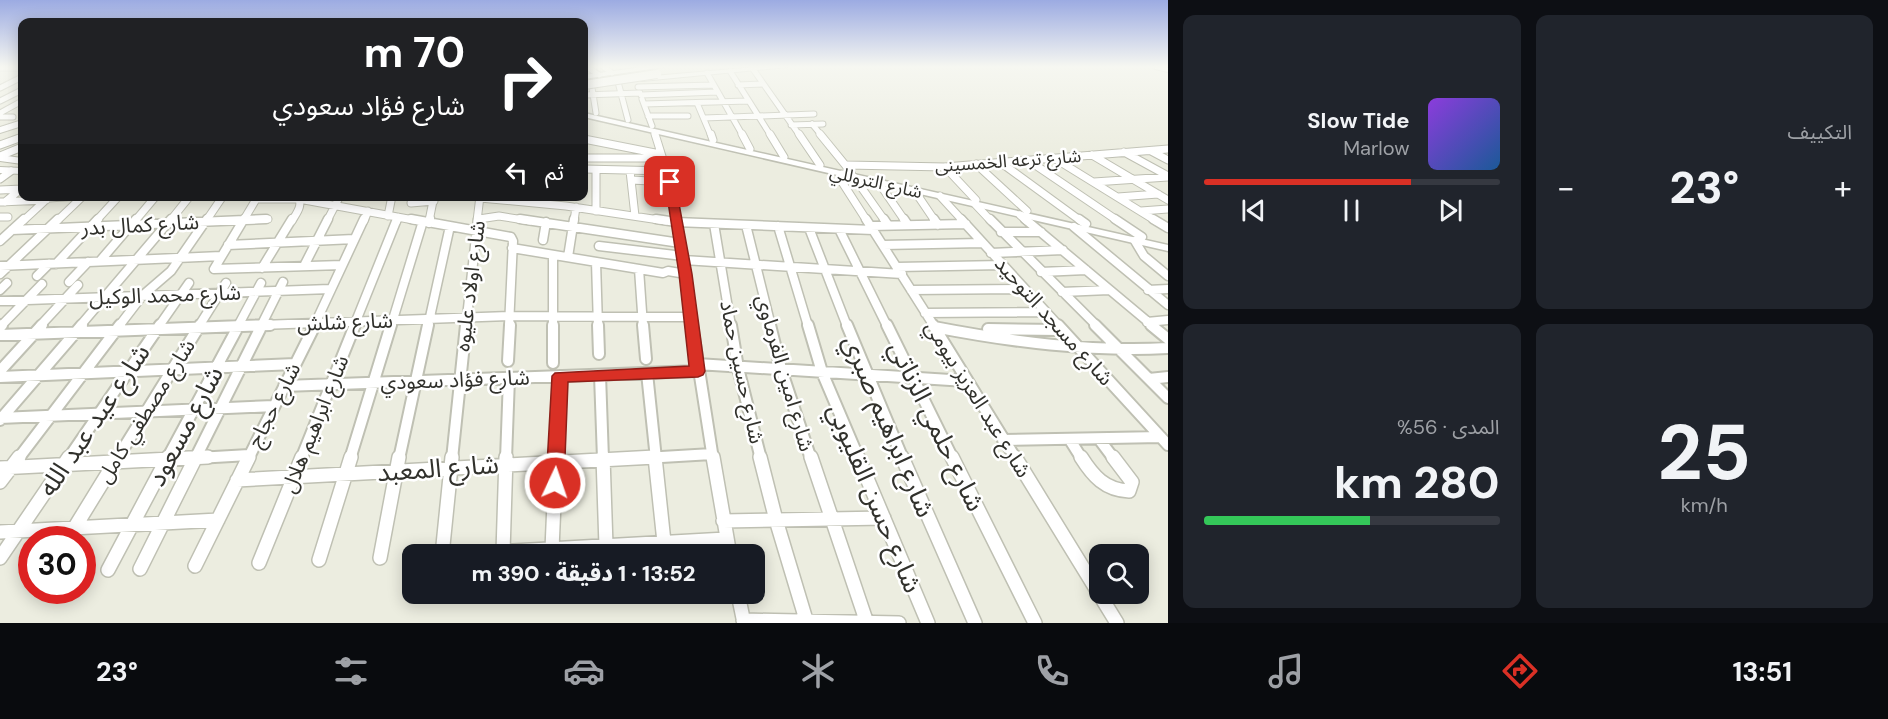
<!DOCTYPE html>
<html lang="ar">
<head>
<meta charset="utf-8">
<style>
	body { margin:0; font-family:"DM Sans","Noto Sans Arabic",sans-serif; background:#20242c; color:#f1f3f6; direction:rtl; height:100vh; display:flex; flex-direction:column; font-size:22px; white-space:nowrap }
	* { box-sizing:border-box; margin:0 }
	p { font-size:20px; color:#9ea1a6 }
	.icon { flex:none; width:33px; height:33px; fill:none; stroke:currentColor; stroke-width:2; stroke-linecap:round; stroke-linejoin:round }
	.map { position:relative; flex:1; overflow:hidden; direction:ltr }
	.details { display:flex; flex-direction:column; gap:15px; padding:15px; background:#0d0f14; width:720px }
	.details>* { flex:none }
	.hud { position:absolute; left:18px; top:18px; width:570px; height:183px; border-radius:12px; box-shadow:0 3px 15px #0003; direction:rtl; background:#202124; color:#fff; overflow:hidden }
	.fabs { position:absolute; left:1089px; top:544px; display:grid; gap:12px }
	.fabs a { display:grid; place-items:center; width:60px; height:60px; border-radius:12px; background:#171b24; box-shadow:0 3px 15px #0003; font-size:30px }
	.speed { position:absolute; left:18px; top:526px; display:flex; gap:12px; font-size:30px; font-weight:700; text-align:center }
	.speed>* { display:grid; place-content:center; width:78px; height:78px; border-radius:50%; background:#171b24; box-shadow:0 3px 15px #0003; line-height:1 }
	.speed .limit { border:9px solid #d22; background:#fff; color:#111 }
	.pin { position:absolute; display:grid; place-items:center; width:51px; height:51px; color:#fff; margin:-26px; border-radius:12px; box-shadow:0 3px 9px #0006 }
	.me { position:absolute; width:66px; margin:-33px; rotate:3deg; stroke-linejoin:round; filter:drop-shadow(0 0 4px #0008) }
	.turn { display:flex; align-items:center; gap:21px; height:126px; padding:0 24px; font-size:27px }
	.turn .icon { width:78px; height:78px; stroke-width:2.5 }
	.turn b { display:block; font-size:42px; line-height:51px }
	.then { display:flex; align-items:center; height:57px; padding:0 24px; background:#0003; gap:12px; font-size:22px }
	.big { font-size:45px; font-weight:800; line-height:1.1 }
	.details .widget { flex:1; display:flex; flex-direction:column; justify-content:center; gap:9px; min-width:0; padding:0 21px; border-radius:12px; background:#20242c }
	.details .dial { align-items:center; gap:0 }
	.dial b { font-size:78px; line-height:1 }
	.song { display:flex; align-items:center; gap:18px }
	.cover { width:72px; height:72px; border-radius:9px; background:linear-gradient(135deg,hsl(270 70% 55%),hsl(210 70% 35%)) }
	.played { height:6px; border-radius:3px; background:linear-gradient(90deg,#d93025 70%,#363941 70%) }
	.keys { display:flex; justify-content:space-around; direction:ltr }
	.heat { display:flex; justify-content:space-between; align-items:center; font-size:33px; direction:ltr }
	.charge { height:9px; border-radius:4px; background:linear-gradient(90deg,#34c759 56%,#363941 0) }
	.details .tiles { flex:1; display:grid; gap:15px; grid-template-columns:repeat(2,1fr) }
	.trip { position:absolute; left:402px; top:544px; width:363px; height:60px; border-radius:12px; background:#171b24; box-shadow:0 3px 15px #0003; font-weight:800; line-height:60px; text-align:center; direction:rtl }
	.tab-bar { display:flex; height:96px; justify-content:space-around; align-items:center; background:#090b0e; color:#9ea1a6 }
	.tab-bar .icon { width:42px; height:42px }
	.tab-bar .current { color:#d93025 }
	.tab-bar b { font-size:27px; color:#f1f3f6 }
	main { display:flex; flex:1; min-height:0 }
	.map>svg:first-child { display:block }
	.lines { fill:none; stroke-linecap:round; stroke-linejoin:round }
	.minor-far4-casing { stroke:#bfc0b3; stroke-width:7 }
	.minor-far3-casing { stroke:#bfc0b3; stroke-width:9 }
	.minor-far2-casing { stroke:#bfc0b3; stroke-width:11 }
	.minor-far1-casing { stroke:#bfc0b3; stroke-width:14 }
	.minor-casing { stroke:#bfc0b3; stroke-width:16 }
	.tertiary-casing { stroke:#bfc0b3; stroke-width:3 }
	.secondary-casing { stroke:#bfc0b3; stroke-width:2 }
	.minor-far4 { stroke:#fff; stroke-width:5 }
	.minor-far3 { stroke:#fff; stroke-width:7 }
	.minor-far2 { stroke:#fff; stroke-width:8 }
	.minor-far1 { stroke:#fff; stroke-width:10 }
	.minor { stroke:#fff; stroke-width:13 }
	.tertiary { fill:#fff; fill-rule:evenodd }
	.secondary { fill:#fff; fill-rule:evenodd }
	.secondary-bridge-casing { stroke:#bfc0b3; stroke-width:10; stroke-linecap:butt }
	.secondary-bridge { stroke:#fff; stroke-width:8 }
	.route { fill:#d93025; stroke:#8d1f18; stroke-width:1.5 }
	.labels { text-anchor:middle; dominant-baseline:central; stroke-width:5; stroke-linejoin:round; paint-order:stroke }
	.far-street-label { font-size:18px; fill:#31312c; stroke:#fff }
	.street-label { font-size:21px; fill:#31312c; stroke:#fff }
	.near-street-label { font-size:26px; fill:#31312c; stroke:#fff }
</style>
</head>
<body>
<main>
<section class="details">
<div class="tiles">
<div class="widget"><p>التكييف</p>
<div class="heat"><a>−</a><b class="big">23°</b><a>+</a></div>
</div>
<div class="widget">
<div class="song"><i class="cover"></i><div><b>Slow Tide</b><p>Marlow</p></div></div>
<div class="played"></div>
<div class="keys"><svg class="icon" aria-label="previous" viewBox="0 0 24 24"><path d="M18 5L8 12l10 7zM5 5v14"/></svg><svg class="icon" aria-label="pause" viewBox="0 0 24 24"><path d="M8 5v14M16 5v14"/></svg><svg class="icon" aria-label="next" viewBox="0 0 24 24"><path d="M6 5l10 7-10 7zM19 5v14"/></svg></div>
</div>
<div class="widget dial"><b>25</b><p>km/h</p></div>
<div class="widget"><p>المدى · 56%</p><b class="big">280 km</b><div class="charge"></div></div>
</div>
</section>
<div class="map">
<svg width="1168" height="623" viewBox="0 0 1168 623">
	<rect width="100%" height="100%" fill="#ecede0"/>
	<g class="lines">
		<defs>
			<path id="minor-far4" d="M 587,67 L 599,75
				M 604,67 L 612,73
				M 0,68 L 22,68
				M 753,69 L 800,136
				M 730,71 L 771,136
				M 707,73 L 743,136
				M 618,82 L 628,120
				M 738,85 L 762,84
				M 638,87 L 713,85
				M 0,88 L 22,77
				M 592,88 L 596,113
				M 584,95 L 640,93
				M 641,95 L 717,92
				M 642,99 L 652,126
				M 0,101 L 22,90
				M 697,103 L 711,136
				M 644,104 L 748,101
				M 0,113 L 22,101
				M 648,116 L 688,116
				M 0,117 L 13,117
				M 704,118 L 814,114
				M 812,124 L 822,136
				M 791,125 L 823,124
				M 654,132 L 655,136"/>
			<path id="minor-far3" d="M 655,134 L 670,182 L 677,221
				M 711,134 L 713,140
				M 742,134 L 750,149
				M 770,134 L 784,157
				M 799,134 L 820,165
				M 820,134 L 851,172
				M 584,139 L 660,154
				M 0,145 L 22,137
				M 1151,151 L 1168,160
				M 1124,152 L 1168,176
				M 1092,155 L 1168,200
				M 0,156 L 22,147
				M 584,158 L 662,158
				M 1054,158 L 1156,221
				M 1028,160 L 1118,221
				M 1000,162 L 1081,221
				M 976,164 L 1027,211
				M 847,165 L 945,167 L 1168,149
				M 945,167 L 976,200
				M 584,169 L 667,171
				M 596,170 L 596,211
				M 630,171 L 635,216
				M 842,174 L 842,182 L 867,221
				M 854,177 L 885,221
				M 0,179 L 11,171
				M 631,180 L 670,182
				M 1094,182 L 1168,177
				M 879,183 L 905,221
				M 0,190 L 22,189
				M 914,190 L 935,221
				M 940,196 L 963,221
				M 1118,197 L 1158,194
				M 48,198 L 81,196
				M 480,198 L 566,206 L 666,221
				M 257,199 L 299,199 L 419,221
				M 0,202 L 46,200
				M 5,202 L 22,188
				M 411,203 L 434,201
				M 975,204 L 991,221
				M 1141,211 L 1168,209
				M 1020,215 L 1027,221
				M 388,216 L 392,196
				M 0,217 L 8,217
				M 479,219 L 499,216 L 530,221
				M 23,221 L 50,196
				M 57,221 L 83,196
				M 96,221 L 119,196
				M 135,221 L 156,196
				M 170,221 L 190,196
				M 206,221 L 223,196
				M 231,221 L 268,219
				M 243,221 L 258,196
				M 292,221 C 297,212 303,206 298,196
				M 327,221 L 340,196
				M 364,221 L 368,211
				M 397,221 L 398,217
				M 429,221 L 434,196
				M 477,221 L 480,196
				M 574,221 L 576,207"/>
			<path id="minor-far2" d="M 244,219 L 214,269 L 342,265
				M 411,219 L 511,237 L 513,241 L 509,326
				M 520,219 L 680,243
				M 656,219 L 676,222 L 873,230
				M 676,219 L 692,326
				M 866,219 L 934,326
				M 884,219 L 888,225
				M 904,219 L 908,225
				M 934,219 L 938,225
				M 961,219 L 1059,326
				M 990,219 L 1097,326
				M 1025,219 L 1153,326
				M 1079,219 L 1086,224
				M 1115,219 L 1142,237
				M 1153,219 L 1168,228
				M 429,223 L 430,219
				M 714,224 L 731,326
				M 746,225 L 771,326
				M 778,226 L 808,326
				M 870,226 L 966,224
				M 1074,227 L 1168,305
				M 809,228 L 847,326
				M 839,229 L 887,326
				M 12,230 L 266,219
				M 1001,232 L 1041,232
				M 543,240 L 546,222
				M 0,241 L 24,219
				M 1135,241 L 1144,256 L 1168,276
				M 228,245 L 354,239
				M 883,245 L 982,243
				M 599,246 L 683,256
				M 512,248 L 663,273 L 668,271 L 686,274
				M 991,253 L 1063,250
				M 553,255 L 553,326
				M 568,257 L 574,219
				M 684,260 L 902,274
				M 100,261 L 136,219
				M 596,262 L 598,326
				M 56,264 L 98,219
				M 0,266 L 221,256
				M 304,266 L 328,219
				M 897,267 L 1002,265
				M 262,268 L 292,219
				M 639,269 L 643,326
				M 1041,272 L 1086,270
				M 0,274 L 58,219
				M 37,276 L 49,264
				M 69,282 L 88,262
				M 0,290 L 7,283
				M 911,290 L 1025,289
				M 1148,290 L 1168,289
				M 1062,292 L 1109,290
				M 0,301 L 330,289
				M 925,313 L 1046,312
				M 1147,322 L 1168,320
				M 1,326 L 42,284
				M 40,326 L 78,285
				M 80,326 L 171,219
				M 119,326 L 142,296 L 171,271 L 207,219
				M 159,326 L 189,283
				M 199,326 L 226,283
				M 230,326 L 509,316 L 690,317
				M 238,326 L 261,283
				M 261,326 L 283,282
				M 314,326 L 364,219
				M 354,326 L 397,219
				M 391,326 L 423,221
				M 428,326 L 450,226
				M 466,326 L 478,219"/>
			<path id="minor-far1" d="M 553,325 L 553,363
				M 598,325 L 599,354
				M 643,325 L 646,359
				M 692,325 L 713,459
				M 731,325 L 738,368 L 761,459
				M 770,325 L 781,369 L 811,459
				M 808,325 L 822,372 L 859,459
				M 847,325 L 903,459
				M 887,325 L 953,459
				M 933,325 L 1016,459
				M 1058,325 L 1168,445
				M 1095,325 L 1168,398
				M 1151,325 L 1168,339
				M 0,327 L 2,325
				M 934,327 C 1012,342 1089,352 1168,348
				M 988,329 L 1061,330
				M 0,335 L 270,325
				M 508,361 L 510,325
				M 697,364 L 966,381
				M 0,371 L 42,325
				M 647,373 L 656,459
				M 600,375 L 603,459
				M 0,377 L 295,364
				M 1149,379 L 1168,377
				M 284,386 L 698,371
				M 0,418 L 274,406
				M 0,420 L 82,325
				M 1099,439 L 1114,459
				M 1003,440 L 1161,437
				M 1070,440 L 1082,459
				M 18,459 L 120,325
				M 68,459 L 160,325
				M 117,459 L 200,325
				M 167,459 L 239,325
				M 180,459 L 249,455
				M 195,459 L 262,325
				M 248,459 L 315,325
				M 301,459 L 355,325
				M 350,459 L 391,325
				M 399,459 L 428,325
				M 452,459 L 466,325
				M 506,459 L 509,378
				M 556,459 L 560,376
				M 628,459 L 712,454"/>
			<path id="minor" d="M 452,457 L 442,555 L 726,539
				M 603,457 L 606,546
				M 655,457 L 664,542
				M 713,457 L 730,555
				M 760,457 L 776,520 L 807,623
				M 811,457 L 867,623
				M 858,457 L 928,623
				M 902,457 L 975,623
				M 952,457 L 1035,623
				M 1015,457 L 1117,623
				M 1081,457 C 1093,476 1105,490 1129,491 L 1132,482 L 1113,457
				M 0,468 L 208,457
				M 237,480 L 655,457
				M 0,482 L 19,457
				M 723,521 L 884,518
				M 0,532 L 218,520
				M 67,540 L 118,457
				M 552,549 L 556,457
				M 503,552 L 506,457
				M 0,558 L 69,457
				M 380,558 L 399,457
				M 319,560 L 351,457
				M 259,563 L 302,457
				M 195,566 L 249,457
				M 140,569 L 196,457
				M 108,570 L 168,457
				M 738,594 L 744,623
				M 743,620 L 899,623"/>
			<path id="tertiary" d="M 584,113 L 1168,245 L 1168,251 L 584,117 Z"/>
			<path id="secondary" d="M 642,67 L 664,67 L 584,79 L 584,75 Z
				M 756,67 L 788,67 L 642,81 L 638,79 L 642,77 Z
				M 1155,67 L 1168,68 L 1168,72 L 1155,69 Z
				M 22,120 L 22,126 L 0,133 L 0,127 Z
				M 0,155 L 22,158 L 22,164 L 0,161 Z
				M 0,167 L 22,168 L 22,174 L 0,173 Z"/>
		</defs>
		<use href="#minor-far4" class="minor-far4-casing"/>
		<use href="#minor-far3" class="minor-far3-casing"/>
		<use href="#minor-far2" class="minor-far2-casing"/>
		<use href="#minor-far1" class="minor-far1-casing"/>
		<use href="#minor" class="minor-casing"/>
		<use href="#tertiary" class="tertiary-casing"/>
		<use href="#secondary" class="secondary-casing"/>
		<use href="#minor-far4" class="minor-far4"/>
		<use href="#minor-far3" class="minor-far3"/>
		<use href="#minor-far2" class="minor-far2"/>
		<use href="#minor-far1" class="minor-far1"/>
		<use href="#minor" class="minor"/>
		<use href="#tertiary" class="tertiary"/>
		<use href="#secondary" class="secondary"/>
		<defs>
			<path id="secondary-bridge" d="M 584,85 L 657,74"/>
		</defs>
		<use href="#secondary-bridge" class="secondary-bridge-casing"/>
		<use href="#secondary-bridge" class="secondary-bridge"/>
	</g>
	<linearGradient id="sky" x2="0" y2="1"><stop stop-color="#9cabe2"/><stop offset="0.43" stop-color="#f6f7f1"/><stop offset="1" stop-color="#f6f7f1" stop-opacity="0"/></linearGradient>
	<rect width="1168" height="155" fill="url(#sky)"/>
	<path class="route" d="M 670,179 L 675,182 L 692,274 L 705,371 L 703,375 L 698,377 L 568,382 L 564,483 L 562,489 L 555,491 L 549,489 L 546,483 L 552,376 L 555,373 L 689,366 L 679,274 L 665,182 Z"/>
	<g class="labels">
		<g class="far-street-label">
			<text transform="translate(1008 161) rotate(-4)">شارع ترعه الخمسينى</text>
			<text transform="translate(876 182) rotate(13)">شارع التروللي</text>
		</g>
		<g class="street-label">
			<text transform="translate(140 225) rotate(-3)">شارع كمال بدر</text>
			<text transform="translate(470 286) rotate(-83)">شارع اولاد عليوه</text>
			<text transform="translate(165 295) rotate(-2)">شارع محمد الوكيل</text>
			<text transform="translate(1054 321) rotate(48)">شارع مسجد التوحيد</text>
			<text transform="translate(345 322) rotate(-2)">شارع شلش</text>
			<text transform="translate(742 372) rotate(78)">شارع حسين حماد</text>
			<text transform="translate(785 373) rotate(74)">شارع امين الفرماوي</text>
			<text transform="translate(455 380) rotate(-2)">شارع فؤاد سعودي</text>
			<text transform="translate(978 399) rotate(58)">شارع عبد العزيز بيومي</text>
			<text transform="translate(274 405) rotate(-63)">شارع حجاج</text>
			<text transform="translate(146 411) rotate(-58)">شارع مصطفي كامل</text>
			<text transform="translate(315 424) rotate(-68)">شارع ابراهيم هلال</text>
		</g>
		<g class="near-street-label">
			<text transform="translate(94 420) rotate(-56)">شارع عيد عبد الله</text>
			<text transform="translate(185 426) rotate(-62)">شارع مسعود</text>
			<text transform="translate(889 426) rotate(67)">شارع ابراهيم صبري</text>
			<text transform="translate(937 426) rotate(64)">شارع حلمي الزناتي</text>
			<text transform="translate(438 468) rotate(-4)">شارع المعبد</text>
			<text transform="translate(875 498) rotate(67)">شارع حسن القليوبي</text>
		</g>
	</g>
</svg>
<div class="fabs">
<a><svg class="icon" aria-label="search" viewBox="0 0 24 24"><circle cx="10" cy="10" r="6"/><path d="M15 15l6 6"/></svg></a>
</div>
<div class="speed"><div class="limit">30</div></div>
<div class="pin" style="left:670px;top:182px;background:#d93025"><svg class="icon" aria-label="arrive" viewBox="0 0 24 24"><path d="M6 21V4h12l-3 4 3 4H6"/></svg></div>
<svg class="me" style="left:555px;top:483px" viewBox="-20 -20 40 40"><circle r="17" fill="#d93025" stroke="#fff" stroke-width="3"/><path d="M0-11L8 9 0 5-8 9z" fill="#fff"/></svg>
<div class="trip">13:52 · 1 دقيقة · 390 m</div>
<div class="hud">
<div class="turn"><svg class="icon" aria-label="right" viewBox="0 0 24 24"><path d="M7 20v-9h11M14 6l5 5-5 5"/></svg><div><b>70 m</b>شارع فؤاد سعودي</div></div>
<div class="then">ثم<svg class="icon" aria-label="left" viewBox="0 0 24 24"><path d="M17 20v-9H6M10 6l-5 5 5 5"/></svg></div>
</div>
</div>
</main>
<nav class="tab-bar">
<b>13:51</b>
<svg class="icon current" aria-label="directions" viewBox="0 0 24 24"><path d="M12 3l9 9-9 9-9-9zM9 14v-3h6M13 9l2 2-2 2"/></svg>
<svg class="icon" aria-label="music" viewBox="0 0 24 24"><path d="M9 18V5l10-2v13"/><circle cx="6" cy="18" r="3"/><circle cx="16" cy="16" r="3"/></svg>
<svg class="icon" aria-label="phone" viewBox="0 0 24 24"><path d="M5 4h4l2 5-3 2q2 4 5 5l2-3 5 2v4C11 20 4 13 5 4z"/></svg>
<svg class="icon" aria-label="climate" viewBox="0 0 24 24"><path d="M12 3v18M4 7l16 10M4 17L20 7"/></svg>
<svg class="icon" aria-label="car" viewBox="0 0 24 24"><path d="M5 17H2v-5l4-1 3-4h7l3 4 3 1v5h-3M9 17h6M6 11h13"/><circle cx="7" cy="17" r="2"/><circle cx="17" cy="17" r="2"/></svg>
<svg class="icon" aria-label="filters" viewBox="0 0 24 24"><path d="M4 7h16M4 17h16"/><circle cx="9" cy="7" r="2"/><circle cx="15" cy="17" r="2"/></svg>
<b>23°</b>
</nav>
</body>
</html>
